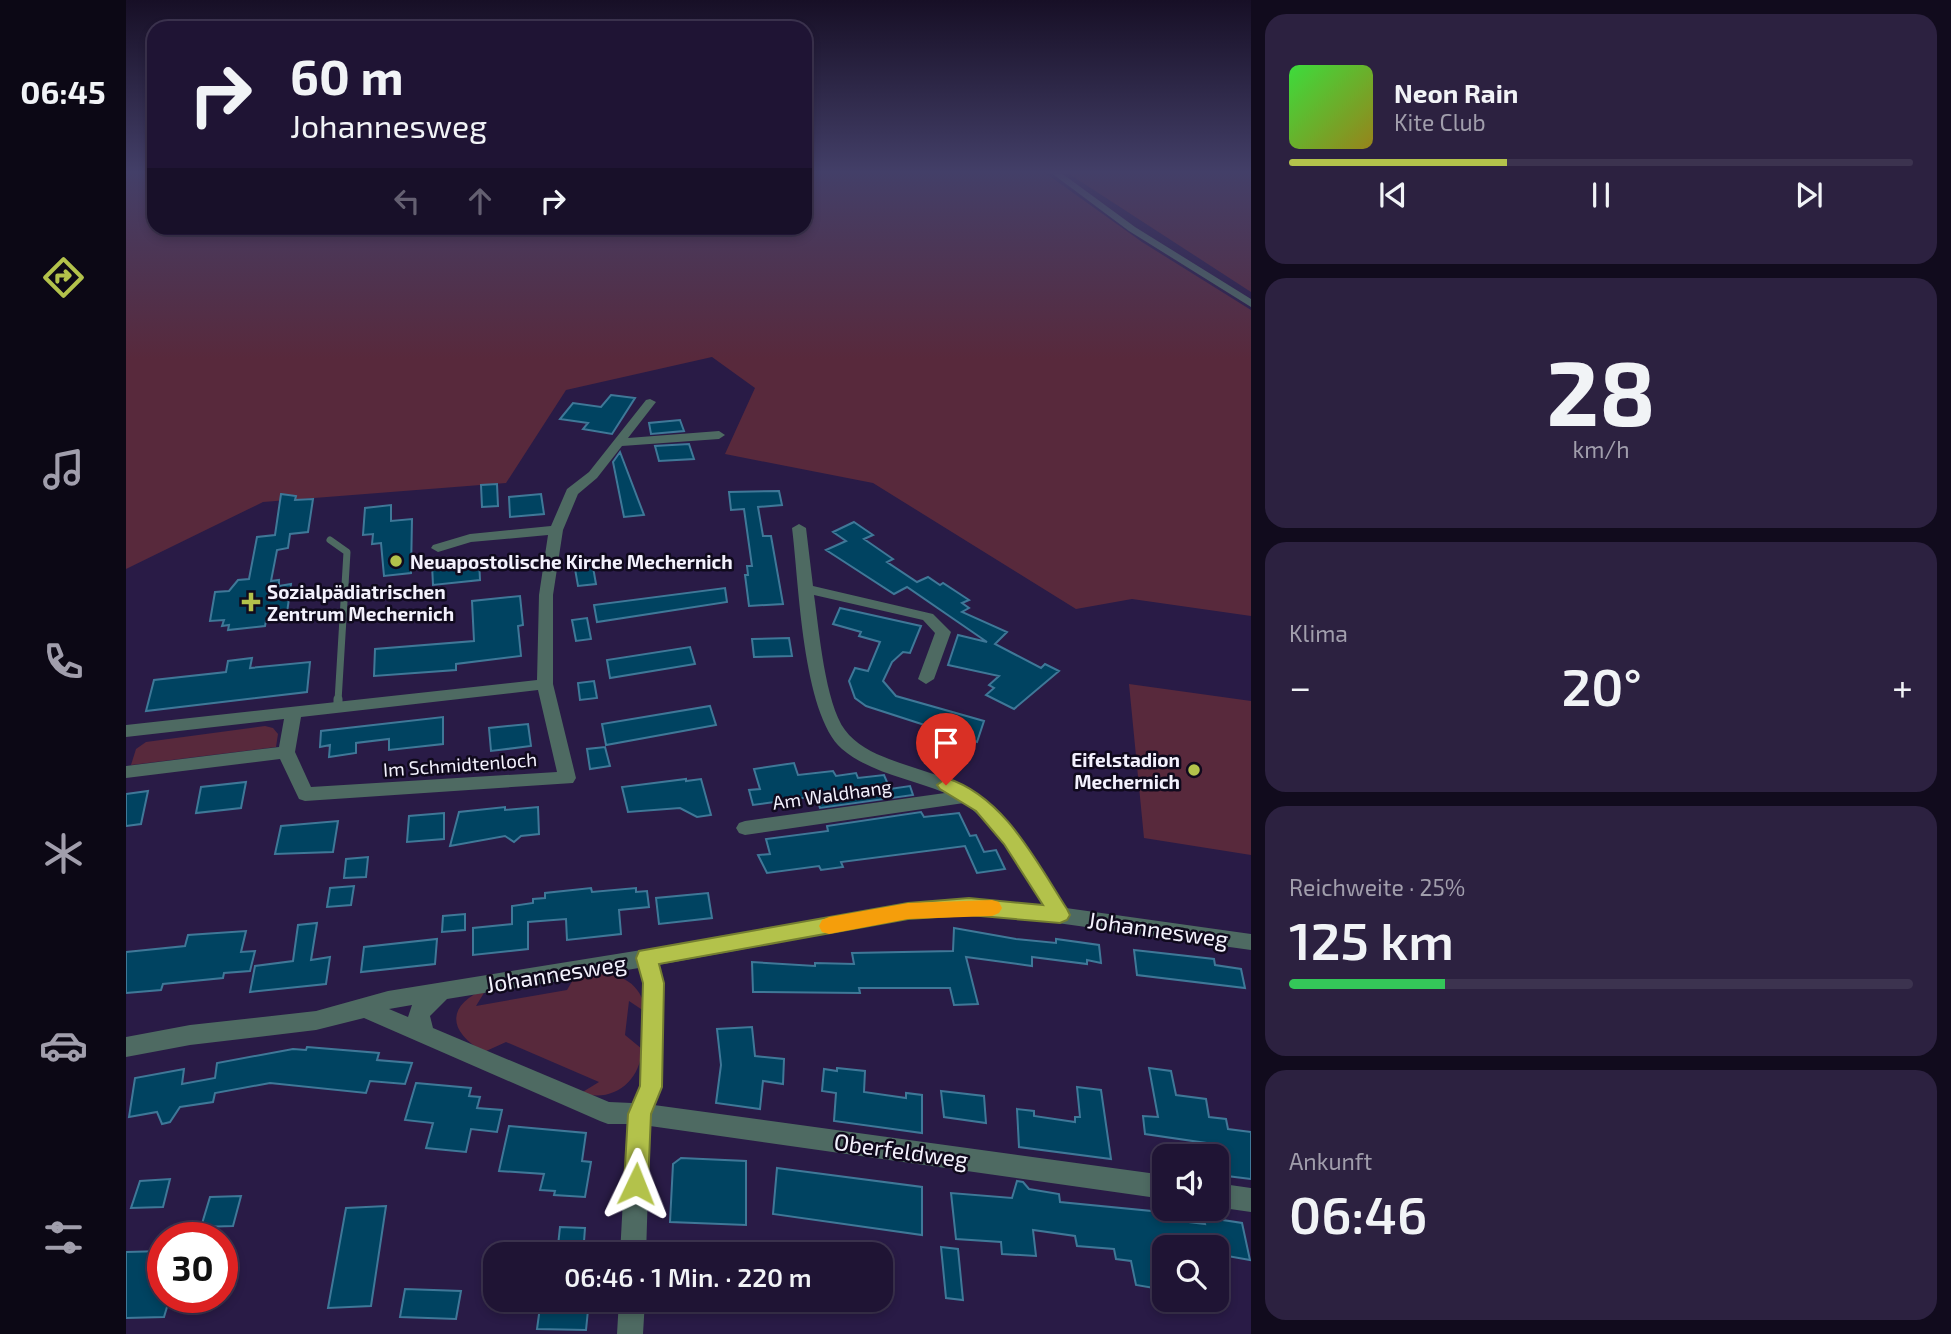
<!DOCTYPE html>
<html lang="de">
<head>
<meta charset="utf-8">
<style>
	body { margin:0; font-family:"Exo 2",sans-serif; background:#2c2140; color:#f1f3f6; height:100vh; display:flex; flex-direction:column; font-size:26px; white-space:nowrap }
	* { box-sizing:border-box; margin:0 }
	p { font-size:23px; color:#a19eac }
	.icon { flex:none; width:38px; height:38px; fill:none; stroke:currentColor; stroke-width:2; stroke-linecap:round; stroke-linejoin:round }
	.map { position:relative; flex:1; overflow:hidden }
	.side { display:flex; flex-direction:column; gap:14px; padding:14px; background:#110b1d; width:700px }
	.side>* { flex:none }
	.top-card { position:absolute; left:21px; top:21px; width:665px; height:214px; border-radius:21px; box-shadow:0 4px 10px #0003,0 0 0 2px #3c334f; background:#1f1434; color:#f1f3f6; overflow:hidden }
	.fabs { position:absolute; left:1026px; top:1144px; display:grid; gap:14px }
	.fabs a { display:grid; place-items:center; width:77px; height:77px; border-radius:14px; background:#1f1434; box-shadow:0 4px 10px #0003,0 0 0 2px #3c334f; font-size:35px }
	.speed { position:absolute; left:21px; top:1222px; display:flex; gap:14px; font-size:35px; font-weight:700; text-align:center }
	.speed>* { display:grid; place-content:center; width:91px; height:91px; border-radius:50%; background:#1f1434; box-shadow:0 4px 10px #0003,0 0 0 2px #3c334f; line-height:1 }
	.speed .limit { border:10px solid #d22; background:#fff; color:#111 }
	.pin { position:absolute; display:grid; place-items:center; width:60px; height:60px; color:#fff; margin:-72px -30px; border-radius:50% 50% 50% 0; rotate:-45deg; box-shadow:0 0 7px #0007 }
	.pin .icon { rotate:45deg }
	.me { position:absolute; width:77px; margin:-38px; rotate:2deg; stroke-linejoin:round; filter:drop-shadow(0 0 5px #0008) }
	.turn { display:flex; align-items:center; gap:24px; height:147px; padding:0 28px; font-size:32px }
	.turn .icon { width:91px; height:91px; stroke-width:2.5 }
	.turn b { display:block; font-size:49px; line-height:60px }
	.lanes { display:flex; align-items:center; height:66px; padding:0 28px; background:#0003; justify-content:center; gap:35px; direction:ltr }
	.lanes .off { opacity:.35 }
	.big { font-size:52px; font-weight:600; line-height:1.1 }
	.side .widget { flex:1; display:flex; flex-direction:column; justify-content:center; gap:10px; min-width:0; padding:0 24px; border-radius:21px; background:#2c2140 }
	.side .dial { align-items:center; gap:0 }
	.dial b { font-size:91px; line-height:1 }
	.song { display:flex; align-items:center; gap:21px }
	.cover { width:84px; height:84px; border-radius:10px; background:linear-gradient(135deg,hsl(120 70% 55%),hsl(50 70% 35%)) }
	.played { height:7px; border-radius:4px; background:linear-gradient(90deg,#b3c24b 35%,#3c334f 35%) }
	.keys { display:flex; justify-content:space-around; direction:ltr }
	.heat { display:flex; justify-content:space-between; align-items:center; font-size:38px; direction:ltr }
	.charge { height:10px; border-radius:5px; background:linear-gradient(90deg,#34c759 25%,#3c334f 0) }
	.trip { position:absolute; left:357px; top:1242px; width:410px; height:70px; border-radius:21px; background:#1f1434; box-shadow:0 4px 10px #0003,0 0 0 2px #3c334f; font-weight:600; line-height:70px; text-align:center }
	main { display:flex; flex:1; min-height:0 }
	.dock { display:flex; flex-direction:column; width:126px; justify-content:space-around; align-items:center; background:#0c0815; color:#a19eac }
	.dock .icon { width:49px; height:49px }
	.dock .current { color:#b3c24b }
	.dock b { font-size:32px; color:#f1f3f6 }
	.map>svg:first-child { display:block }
	.green { fill:#58293c }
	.building { fill:#004361; stroke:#3f7898; stroke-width:2 }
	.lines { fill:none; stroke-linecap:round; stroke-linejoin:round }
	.service-far1 { stroke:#4e6a62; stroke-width:7 }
	.service { stroke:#4e6a62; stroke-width:9 }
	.minor { fill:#4e6a62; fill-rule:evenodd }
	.tertiary { fill:#4e6a62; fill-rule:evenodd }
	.route { fill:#b3c24b; stroke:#747e31; stroke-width:2 }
	.slow { fill:#f59e0b }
	.poi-dot { fill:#b3c24b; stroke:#100a1d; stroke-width:2.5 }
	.labels { text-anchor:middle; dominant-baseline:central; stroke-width:5; stroke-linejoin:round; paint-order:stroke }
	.poi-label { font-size:19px; font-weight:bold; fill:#f3f1fd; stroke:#100a1d; text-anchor:start }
	.street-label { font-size:19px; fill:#f3f1fd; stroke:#100a1d }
	.near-street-label { font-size:23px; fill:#f3f1fd; stroke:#100a1d }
</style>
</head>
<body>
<main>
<nav class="dock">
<b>06:45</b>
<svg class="icon current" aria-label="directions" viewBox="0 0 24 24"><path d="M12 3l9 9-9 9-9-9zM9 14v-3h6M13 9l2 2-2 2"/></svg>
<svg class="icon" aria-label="music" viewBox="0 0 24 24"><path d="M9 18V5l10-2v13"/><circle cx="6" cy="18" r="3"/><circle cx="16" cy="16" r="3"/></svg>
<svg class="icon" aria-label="phone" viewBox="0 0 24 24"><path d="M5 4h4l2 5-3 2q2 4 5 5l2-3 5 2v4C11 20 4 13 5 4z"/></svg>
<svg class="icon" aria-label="climate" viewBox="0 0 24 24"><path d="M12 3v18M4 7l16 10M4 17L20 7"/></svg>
<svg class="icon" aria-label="car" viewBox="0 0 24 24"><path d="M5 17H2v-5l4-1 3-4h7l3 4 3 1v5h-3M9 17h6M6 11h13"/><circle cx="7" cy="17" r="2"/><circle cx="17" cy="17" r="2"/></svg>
<svg class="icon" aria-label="filters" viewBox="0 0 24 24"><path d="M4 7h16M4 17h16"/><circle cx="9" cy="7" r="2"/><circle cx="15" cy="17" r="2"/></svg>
</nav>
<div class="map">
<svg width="1125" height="1334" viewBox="0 0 1125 1334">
	<rect width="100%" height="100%" fill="#291b46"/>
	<path class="green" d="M 0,172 L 28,172 L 28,228 L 679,228 L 679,172 L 918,172 L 1016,242 L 1125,310 L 1125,616 L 1006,599 L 950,609 L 747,483 L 599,454 L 629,388 L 586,357 L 440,390 L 380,483 L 137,502 L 0,569 Z
		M 940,172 L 1125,172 L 1125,292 Z
		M 1003,684 L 1125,701 L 1125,855 L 1018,838 Z
		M 139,726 L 147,728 L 152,734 L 150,747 L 5,765 L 10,749 L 20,742 Z
		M 466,972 C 497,974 514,982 521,1013 L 503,1001 L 499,1035 L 516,1049 C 514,1082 487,1103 455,1093 L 473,1082 L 380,1042 L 358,1052 C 321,1031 320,1005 361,988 L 350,1006 L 441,990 L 451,973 Z"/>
	<path class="building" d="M 485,395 L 509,398 L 486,434 L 457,429 L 462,423 L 434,419 L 447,403 L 475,407 Z
		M 554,420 L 558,431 L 525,434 L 523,423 Z
		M 563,444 L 568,459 L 533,461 L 529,446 Z
		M 494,452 L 518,515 L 498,517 L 487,462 Z
		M 371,484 L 372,506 L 356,507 L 355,485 Z
		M 653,491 L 656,505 L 632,507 L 637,536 L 645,536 L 657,604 L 623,606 L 619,575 L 622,575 L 621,566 L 626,566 L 618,509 L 605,510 L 603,492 Z
		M 155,494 L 170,496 L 169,500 L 187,499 L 182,532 L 164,534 L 162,548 L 151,550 L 145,581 L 153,580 L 153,586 L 165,584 L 161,613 L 149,614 L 148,620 L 140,621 L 139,626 L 102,630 L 103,625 L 96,626 L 98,620 L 84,621 L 89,592 L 103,591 L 112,580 L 123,579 L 131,537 L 149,535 Z
		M 415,494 L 418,514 L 384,517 L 383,497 Z
		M 265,505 L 265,521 L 286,519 L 285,573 L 258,576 L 255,543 L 246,544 L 247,534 L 237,535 L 239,508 Z
		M 728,522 L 747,535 L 738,539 L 767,559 L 761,562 L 791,582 L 802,577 L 814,585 L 817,583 L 843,600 L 836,603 L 843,608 L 836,612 L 881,632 L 869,644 L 915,668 L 919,664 L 933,671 L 888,709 L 860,695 L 868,688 L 863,685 L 873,676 L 822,665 L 832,635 L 861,642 L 781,587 L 768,594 L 700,550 L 720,541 L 707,532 Z
		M 353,560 L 354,580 L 307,585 L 306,565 Z
		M 467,567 L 470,584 L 452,586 L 449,569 Z
		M 599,588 L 601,602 L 471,622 L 468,605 Z
		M 394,596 L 397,625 L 392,626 L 395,656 L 330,664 L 330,670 L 248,676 L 249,649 L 348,641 L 346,601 Z
		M 714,608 L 795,626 L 784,653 L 777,652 L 766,662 L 757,681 L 770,696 L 858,721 L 851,742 L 740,706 L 729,698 L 723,681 L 729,668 L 742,671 L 754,642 L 733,636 L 735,632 L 707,624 Z
		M 461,618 L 465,639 L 450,641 L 446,620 Z
		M 663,638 L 666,656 L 628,657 L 626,639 Z
		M 564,647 L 569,664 L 484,678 L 481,660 Z
		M 126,658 L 124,668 L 184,662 L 181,692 L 20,711 L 28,680 L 100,672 L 102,661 Z
		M 468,681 L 471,698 L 454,700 L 452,683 Z
		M 584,706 L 590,725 L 480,745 L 476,724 Z
		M 317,717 L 317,744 L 263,750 L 263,739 L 230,743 L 230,753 L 203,757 L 204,745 L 194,747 L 195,731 Z
		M 402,724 L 405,746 L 365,751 L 363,728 Z
		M 479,747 L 484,766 L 464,769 L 461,749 Z
		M 668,763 L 672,775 L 707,771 L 710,776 L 730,773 L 732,778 L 758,775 L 764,789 L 784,786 L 787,795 L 694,808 L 690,796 L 627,805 L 623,790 L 634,789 L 628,769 Z
		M 560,779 L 560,781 L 575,779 L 585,815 L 571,817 L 554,808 L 502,812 L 496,787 Z
		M 120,782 L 115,808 L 70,813 L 75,787 Z
		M 22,791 L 15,824 L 0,826 L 0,794 Z
		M 379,807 L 379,810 L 412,807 L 413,834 L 395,836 L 388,842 L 379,836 L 324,846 L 333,812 Z
		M 795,812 L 798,817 L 833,813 L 844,836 L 850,835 L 858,852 L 870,850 L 879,869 L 851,873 L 839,846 L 715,862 L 717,867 L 695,870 L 693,866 L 641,873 L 632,855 L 644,854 L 640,839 L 702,831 L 701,826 Z
		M 318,813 L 318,839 L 281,842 L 283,816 Z
		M 212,821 L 207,852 L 149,854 L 155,826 Z
		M 242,857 L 240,877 L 218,878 L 220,859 Z
		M 228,886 L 225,905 L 201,907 L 204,888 Z
		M 465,888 L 466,892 L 510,888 L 510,892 L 521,891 L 523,907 L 493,910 L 495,934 L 441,940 L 440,919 L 402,922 L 402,949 L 347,955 L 347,928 L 386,924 L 386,906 L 407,903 L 407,899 L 419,898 L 419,893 Z
		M 582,893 L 586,918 L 533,924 L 530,898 Z
		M 339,914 L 339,930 L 316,932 L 317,916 Z
		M 191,923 L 185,960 L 204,957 L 200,984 L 124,992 L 129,966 L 167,961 L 172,925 Z
		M 828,928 L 890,939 L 930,943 L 930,939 L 973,945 L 975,963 L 961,960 L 961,964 L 906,957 L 906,966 L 840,957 L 852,1004 L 828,1005 L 824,988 L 733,988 L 734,993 L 627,992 L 626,962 L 689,966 L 689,963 L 728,964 L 726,953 L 827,951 Z
		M 120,931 L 115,952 L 129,951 L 124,971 L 98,973 L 97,978 L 37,984 L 35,990 L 0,993 L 0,952 L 59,946 L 62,935 Z
		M 311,939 L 309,964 L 235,972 L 238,947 Z
		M 1008,950 L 1088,959 L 1089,965 L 1115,969 L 1119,988 L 1011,975 Z
		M 626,1027 L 629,1056 L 658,1059 L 657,1084 L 637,1081 L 634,1109 L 590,1103 L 595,1065 L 591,1029 Z
		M 181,1047 L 253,1053 L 251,1060 L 286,1063 L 279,1084 L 244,1081 L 240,1093 L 144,1083 L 89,1093 L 87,1102 L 54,1107 L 44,1122 L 36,1124 L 31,1112 L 3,1117 L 9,1078 L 58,1069 L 56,1084 L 89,1078 L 91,1063 L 167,1049 L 180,1050 Z
		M 711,1068 L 739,1071 L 738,1092 L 780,1098 L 780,1093 L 796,1095 L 796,1133 L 708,1121 L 710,1093 L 696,1091 L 698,1069 L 711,1071 Z
		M 1023,1068 L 1045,1071 L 1050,1095 L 1080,1099 L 1083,1117 L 1100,1119 L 1102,1129 L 1125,1132 L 1125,1179 L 1093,1175 L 1087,1144 L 1019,1134 L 1017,1116 L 1032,1117 Z
		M 290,1083 L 345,1088 L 343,1096 L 354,1097 L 351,1108 L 376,1110 L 371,1132 L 345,1129 L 340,1152 L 300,1148 L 307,1123 L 279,1120 Z
		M 951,1087 L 975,1090 L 985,1159 L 893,1147 L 891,1109 L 908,1111 L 908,1116 L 949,1122 L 949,1117 L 954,1117 Z
		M 815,1091 L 858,1096 L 860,1123 L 818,1117 Z
		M 383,1126 L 460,1133 L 456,1161 L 465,1162 L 459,1197 L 428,1195 L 429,1191 L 414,1190 L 418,1174 L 373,1171 Z
		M 555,1158 L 620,1161 L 620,1225 L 544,1222 L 547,1164 Z
		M 651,1168 L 796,1187 L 796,1235 L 647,1214 Z
		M 44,1179 L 37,1207 L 5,1208 L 14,1181 Z
		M 891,1181 L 897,1182 L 903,1189 L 933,1194 L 934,1202 L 1046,1213 L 1047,1220 L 1079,1224 L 1077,1217 L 1116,1223 L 1124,1260 L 1090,1254 L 1090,1248 L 1038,1248 L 1038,1279 L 1026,1278 L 1028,1288 L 1010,1285 L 1005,1261 L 990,1259 L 988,1249 L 951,1246 L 949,1236 L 907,1230 L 910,1256 L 876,1254 L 875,1242 L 830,1239 L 825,1193 L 886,1198 Z
		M 115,1196 L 107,1226 L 75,1227 L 84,1197 Z
		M 260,1206 L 245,1306 L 202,1308 L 220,1208 Z
		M 434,1227 L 459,1228 L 457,1255 L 431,1255 Z
		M 815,1247 L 832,1249 L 837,1300 L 820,1298 Z
		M 37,1251 L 37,1297 L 44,1297 L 38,1317 L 0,1318 L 0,1252 Z
		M 279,1289 L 335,1291 L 330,1319 L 274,1317 Z
		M 421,1300 L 463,1300 L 460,1330 L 411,1329 L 414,1307 L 420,1308 Z"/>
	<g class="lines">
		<path class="service-far1" d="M 204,540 L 221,552 L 212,701"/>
		<path class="service" d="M 212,706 L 212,699"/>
		<path class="minor" d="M 524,399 L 530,402 L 502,438 L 593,431 L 599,435 L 593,439 L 496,446 L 471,478 L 452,494 L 437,530 L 427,595 L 427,684 L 450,778 L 447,783 L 179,801 L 173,799 L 154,759 L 0,778 L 0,766 L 153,747 L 158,719 L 0,737 L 0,725 L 411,680 L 413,595 L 422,535 L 345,542 L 312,552 L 305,548 L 307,545 L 344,534 L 425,526 L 441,489 L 463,472 L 520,400 ZM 412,690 L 431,772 L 185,787 L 169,752 L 175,717 Z
			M 673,524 L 680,528 L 687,586 L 807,614 L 825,632 L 808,679 L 800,684 L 792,679 L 809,633 L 797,620 L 688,595 C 693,629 699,703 719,730 C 729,744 747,753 763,759 C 791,770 822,776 848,792 C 890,817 914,868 940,908 L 1125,934 L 1125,950 L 888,917 L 843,915 L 782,919 L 532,965 L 538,983 L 536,1087 L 528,1105 L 1038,1175 L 1038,1199 L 524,1126 L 520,1255 L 494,1255 L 501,1124 L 482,1124 L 474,1121 L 238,1018 L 190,1030 L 64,1045 L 0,1057 L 0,1037 L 64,1025 L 190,1011 L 262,991 L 565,942 L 782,903 L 843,899 L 917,905 C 895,867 874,830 838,803 L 619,835 L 613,833 L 610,828 L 613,823 L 619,821 L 819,793 C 786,779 744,773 716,749 C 676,713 673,582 666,528 ZM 513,968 L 518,983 L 514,1087 L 506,1103 L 483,1102 L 307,1028 L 304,1016 L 321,999 ZM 286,1005 L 282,1017 L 263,1009 Z
			M 1090,1183 L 1125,1188 L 1125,1212 L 1090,1207 Z
			M 493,1300 L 519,1300 L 517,1334 L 491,1334 Z"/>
		<path class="tertiary" d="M 924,172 L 934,172 L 1009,227 L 1125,299 L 1125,307 L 1003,231 Z"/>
	</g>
	<linearGradient id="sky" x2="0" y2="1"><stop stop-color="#170f26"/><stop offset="0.48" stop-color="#433f68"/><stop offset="1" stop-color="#433f68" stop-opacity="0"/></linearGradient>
	<rect width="1125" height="359" fill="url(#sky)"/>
	<path class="route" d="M 820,778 C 878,796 910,861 941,909 L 944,915 L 941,920 L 934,923 L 843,915 L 782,919 L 533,964 L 538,983 L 536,1087 L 525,1114 L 522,1184 L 519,1193 L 510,1196 L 502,1193 L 498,1184 L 502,1114 L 514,1086 L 517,983 L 510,958 L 513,951 L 782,903 L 843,898 L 917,905 L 878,844 L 850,811 L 814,789 L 811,785 Z"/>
	<path class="slow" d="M 866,900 L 873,902 L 876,908 L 873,913 L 866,916 L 782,919 L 703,934 L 696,932 L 693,926 L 696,920 L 703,917 L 782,903 Z"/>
	<g class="poi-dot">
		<circle cx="270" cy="561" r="7"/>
		<path d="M121.5 591.5h7v7h7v7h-7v7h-7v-7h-7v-7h7z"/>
		<circle cx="1068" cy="770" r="7"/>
	</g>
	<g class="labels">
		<g class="poi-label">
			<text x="284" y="561">Neuapostolische Kirche Mechernich</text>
			<text x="141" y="591">Sozialpädiatrischen<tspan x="141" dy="22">Zentrum Mechernich</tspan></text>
			<text x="1054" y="759" text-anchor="end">Eifelstadion<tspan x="1054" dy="22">Mechernich</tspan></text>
		</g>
		<g class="street-label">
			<text transform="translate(334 764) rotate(-4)">Im Schmidtenloch</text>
			<text transform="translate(706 794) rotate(-8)">Am Waldhang</text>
		</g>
		<g class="near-street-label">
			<text transform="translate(1032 929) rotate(8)">Johannesweg</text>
			<text transform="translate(430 973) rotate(-9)">Johannesweg</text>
			<text transform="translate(775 1150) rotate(8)">Oberfeldweg</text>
		</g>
	</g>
</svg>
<div class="fabs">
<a><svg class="icon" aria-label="sound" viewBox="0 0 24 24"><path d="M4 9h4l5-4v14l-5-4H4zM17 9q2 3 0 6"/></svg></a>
<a><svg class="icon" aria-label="search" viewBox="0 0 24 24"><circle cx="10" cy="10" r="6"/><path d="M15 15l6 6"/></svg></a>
</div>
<div class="speed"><div class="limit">30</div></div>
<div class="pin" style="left:820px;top:785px;background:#d93025"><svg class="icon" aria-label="arrive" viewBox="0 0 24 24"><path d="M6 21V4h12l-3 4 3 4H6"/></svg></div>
<svg class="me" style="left:510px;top:1184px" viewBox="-20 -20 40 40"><path d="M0-17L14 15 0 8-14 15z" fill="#b3c24b" stroke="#fff" stroke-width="4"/></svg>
<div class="trip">06:46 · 1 Min. · 220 m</div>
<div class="top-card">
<div class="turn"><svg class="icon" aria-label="right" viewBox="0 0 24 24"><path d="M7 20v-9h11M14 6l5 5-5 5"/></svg><div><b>60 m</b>Johannesweg</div></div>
<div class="lanes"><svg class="icon off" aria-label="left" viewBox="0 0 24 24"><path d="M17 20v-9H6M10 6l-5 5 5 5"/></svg><svg class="icon off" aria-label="ahead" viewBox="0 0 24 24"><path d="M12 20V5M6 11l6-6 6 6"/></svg><svg class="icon" aria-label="right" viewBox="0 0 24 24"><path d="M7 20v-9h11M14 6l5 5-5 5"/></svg></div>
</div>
</div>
<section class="side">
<div class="widget">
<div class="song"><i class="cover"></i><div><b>Neon Rain</b><p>Kite Club</p></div></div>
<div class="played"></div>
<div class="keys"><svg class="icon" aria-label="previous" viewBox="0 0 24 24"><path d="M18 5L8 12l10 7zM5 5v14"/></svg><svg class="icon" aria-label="pause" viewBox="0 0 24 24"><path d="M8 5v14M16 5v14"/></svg><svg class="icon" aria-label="next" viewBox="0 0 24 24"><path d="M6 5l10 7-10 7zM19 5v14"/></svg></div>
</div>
<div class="widget dial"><b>28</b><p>km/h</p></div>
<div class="widget"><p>Klima</p>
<div class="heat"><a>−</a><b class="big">20°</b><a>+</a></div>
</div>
<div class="widget"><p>Reichweite · 25%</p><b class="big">125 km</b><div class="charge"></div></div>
<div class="widget"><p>Ankunft</p><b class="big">06:46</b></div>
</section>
</main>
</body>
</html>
